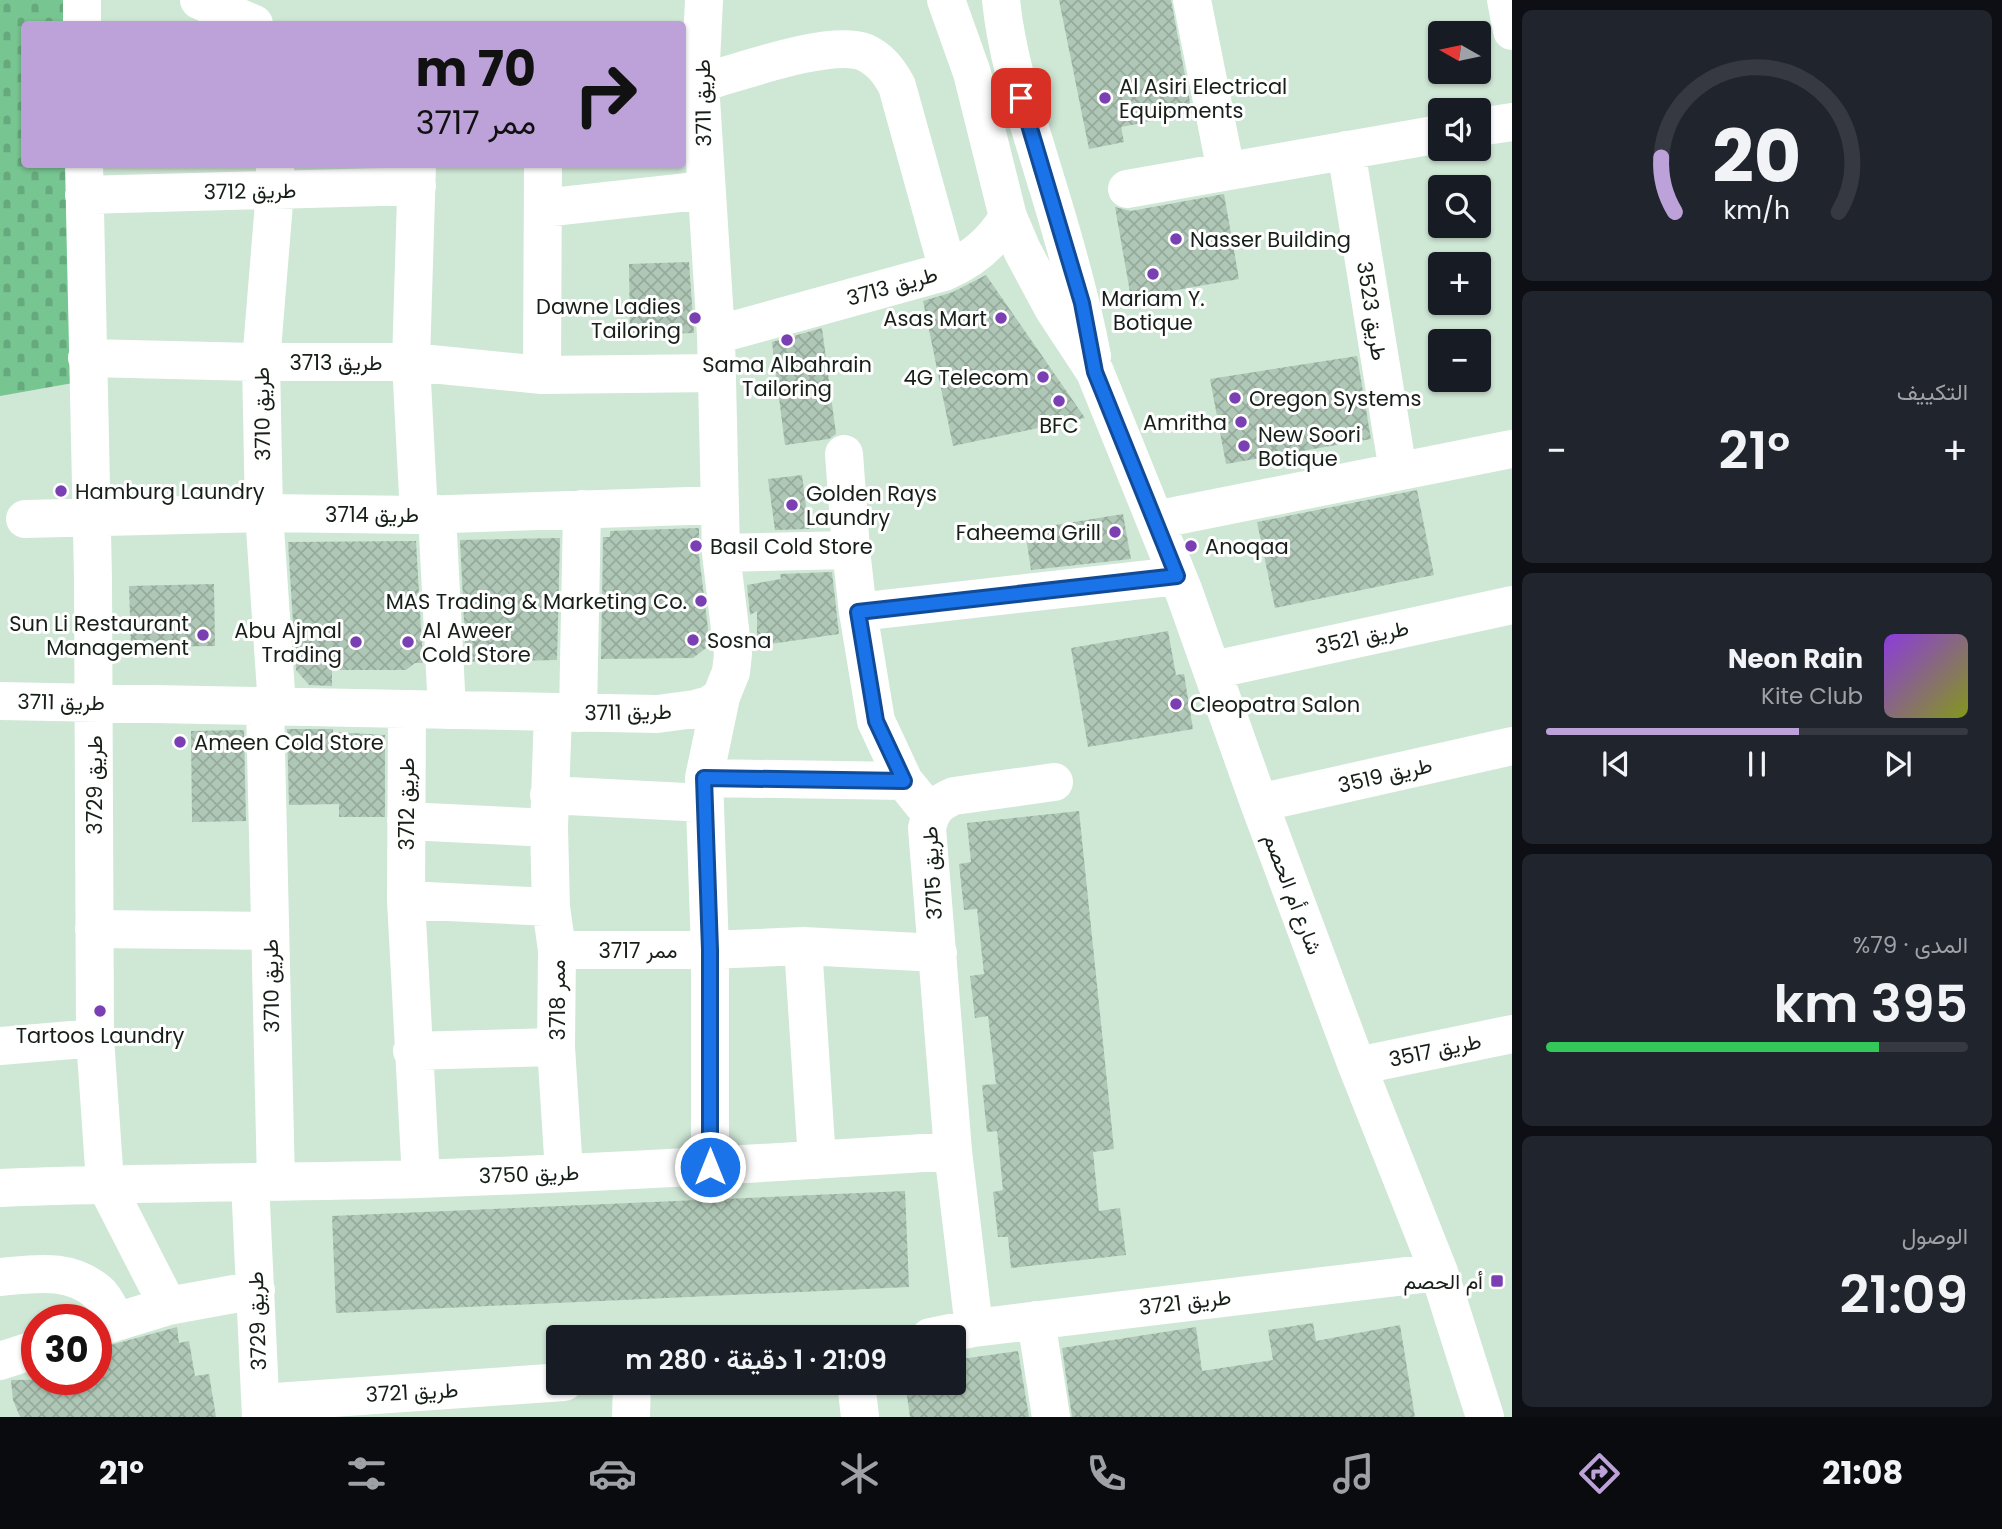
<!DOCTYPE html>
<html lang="ar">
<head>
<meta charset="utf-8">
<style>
	body { margin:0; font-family:Poppins,Vazirmatn,sans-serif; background:#20242c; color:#f1f3f6; direction:rtl; height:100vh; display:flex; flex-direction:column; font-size:26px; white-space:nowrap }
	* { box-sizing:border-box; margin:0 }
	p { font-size:23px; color:#9ea1a6 }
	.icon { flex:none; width:38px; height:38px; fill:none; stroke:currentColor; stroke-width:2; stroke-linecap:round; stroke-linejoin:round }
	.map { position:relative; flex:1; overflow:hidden; direction:ltr }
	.sheet { display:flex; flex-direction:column; gap:10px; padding:10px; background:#0d0f14; width:490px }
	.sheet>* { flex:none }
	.guide { position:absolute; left:21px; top:21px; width:665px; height:147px; border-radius:7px; box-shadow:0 2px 5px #0004; direction:rtl; background:#bca2d8; color:#111; overflow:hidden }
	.needle { width:46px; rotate:279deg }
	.buttons { position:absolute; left:1428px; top:21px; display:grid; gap:14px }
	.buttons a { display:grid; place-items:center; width:63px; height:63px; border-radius:7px; background:#171b24; box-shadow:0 2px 5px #0004; font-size:35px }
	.speed { position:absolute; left:21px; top:1304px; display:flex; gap:14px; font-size:35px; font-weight:700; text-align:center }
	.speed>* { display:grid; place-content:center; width:91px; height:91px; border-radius:50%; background:#171b24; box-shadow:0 2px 5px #0004; line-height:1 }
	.speed .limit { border:10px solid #d22; background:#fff; color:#111 }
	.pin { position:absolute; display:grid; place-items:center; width:60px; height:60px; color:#fff; margin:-30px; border-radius:14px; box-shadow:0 4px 10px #0006 }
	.me { position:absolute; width:77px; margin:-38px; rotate:0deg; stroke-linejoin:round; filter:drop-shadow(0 0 5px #0008) }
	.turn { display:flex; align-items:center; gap:24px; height:147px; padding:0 35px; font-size:32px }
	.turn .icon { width:91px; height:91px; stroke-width:2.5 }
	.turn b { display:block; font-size:49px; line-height:60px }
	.big { font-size:52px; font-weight:600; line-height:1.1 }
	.sheet .tile { flex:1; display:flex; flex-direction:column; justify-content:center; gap:10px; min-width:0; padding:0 24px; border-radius:10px; background:#20242c }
	.sheet .dial { align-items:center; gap:0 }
	.dial svg { height:182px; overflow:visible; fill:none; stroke:#363941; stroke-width:7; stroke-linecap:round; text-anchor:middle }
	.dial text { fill:#f1f3f6; stroke:none }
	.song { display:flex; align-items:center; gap:21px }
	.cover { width:84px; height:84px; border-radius:10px; background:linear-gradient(135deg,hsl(270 70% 55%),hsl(70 70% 35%)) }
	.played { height:7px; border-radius:4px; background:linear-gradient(90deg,#bca2d8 60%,#363941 60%) }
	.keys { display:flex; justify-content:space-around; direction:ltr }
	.heat { display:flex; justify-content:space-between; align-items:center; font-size:38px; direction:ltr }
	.charge { height:10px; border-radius:5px; background:linear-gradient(90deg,#34c759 79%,#363941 0) }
	.trip { position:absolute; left:546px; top:1325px; width:420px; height:70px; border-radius:7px; background:#171b24; box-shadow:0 2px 5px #0004; font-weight:600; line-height:70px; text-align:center; direction:rtl }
	.menu { display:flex; height:112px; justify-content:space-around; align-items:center; background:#090b0e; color:#9ea1a6 }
	.menu .icon { width:49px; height:49px }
	.menu .on { color:#bca2d8 }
	.menu b { font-size:32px; color:#f1f3f6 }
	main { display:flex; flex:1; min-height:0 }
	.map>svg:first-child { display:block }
	.cemetery { fill:url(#cemetery-stones) }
	.building { fill:url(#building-cross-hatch) }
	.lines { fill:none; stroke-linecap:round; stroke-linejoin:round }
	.minor { stroke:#fff; stroke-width:38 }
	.route-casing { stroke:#114b97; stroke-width:18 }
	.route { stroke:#1a73e8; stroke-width:12 }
	.poi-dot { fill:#7b3fb4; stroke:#fff; stroke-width:2.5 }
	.labels { text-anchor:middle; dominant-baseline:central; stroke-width:6; stroke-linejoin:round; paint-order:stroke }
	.poi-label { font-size:21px; fill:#171f19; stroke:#fff; text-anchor:start }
	.street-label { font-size:21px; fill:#171f19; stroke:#fff }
</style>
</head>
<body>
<main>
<section class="sheet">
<div class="tile dial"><svg viewBox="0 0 100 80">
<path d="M14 69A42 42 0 1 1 86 69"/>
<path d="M14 69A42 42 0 0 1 8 45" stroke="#bca2d8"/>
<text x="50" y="56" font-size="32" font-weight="700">20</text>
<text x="50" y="72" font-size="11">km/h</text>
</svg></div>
<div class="tile"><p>التكييف</p>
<div class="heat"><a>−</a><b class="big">21°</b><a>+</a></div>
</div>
<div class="tile">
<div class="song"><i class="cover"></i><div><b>Neon Rain</b><p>Kite Club</p></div></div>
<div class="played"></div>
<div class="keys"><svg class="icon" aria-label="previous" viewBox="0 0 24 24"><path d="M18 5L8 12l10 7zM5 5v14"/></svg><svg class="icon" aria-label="pause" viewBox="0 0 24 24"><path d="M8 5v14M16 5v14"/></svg><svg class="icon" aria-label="next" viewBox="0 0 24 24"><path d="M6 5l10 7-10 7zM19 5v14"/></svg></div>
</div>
<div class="tile"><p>المدى · 79%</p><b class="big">395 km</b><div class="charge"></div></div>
<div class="tile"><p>الوصول</p><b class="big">21:09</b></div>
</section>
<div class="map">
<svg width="1512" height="1417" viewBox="0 0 1512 1417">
	<defs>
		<pattern id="cemetery-stones" width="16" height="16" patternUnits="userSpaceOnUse" patternTransform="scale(1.75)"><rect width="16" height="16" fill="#77c591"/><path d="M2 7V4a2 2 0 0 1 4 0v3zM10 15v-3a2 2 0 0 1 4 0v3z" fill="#66a97c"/></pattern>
		<pattern id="building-cross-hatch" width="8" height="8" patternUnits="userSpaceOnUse" patternTransform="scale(1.75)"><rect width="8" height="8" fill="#afc7b6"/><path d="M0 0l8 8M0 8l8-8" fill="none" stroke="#96aa9c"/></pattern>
	</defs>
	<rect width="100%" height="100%" fill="#cfe7d5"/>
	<path class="cemetery" d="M 0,0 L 71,0 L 72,24 L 24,24 L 24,164 L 72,165 L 73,383 L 0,396 Z"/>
	<path class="building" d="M 1059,0 L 1171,0 L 1192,113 L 1121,127 L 1124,142 L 1089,149 Z
		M 1224,194 L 1239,279 L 1131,298 L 1115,207 L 1131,211 Z
		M 689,262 L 694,333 L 630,335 L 629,264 Z
		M 986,275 L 1085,418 L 953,446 L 923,301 L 953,292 Z
		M 822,328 L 836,434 L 829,439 L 785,445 L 772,342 Z
		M 1357,356 L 1371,439 L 1226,464 L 1210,379 Z
		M 802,475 L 809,529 L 775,530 L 768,479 Z
		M 1417,490 L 1434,575 L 1275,608 L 1257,522 Z
		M 1123,514 L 1131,559 L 1031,570 L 1025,530 Z
		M 699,528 L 699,555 L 710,645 L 693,658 L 601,659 L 603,537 L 610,537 L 610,531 Z
		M 560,538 L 557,660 L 466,662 L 460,540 Z
		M 416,541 L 423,663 L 415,663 L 406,670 L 332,670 L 332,686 L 309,685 L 296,670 L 288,542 Z
		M 832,572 L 839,634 L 757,646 L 757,611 L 750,615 L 747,585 L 781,579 L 780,574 Z
		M 214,584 L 215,646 L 131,647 L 129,586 Z
		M 1168,631 L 1176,675 L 1184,674 L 1193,729 L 1088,747 L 1071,648 Z
		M 287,729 L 333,729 L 333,732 L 385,735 L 385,817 L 339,817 L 339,804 L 289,805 Z
		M 244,730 L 246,821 L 192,822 L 191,731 Z
		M 1079,811 L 1114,1149 L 1093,1152 L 1099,1211 L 1120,1208 L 1126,1255 L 1011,1268 L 1008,1237 L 998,1237 L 993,1192 L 1003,1190 L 997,1131 L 987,1132 L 982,1085 L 996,1084 L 988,1016 L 975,1018 L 970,976 L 984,974 L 977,909 L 964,910 L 959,864 L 971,862 L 967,823 Z
		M 905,1191 L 909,1287 L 336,1313 L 332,1216 Z
		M 1313,1323 L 1316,1341 L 1400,1325 L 1415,1417 L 1072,1417 L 1062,1348 L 1196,1327 L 1202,1371 L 1273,1360 L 1268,1330 Z
		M 177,1327 L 179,1343 L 189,1341 L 195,1376 L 209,1374 L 216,1417 L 20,1417 L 13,1400 L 11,1380 L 96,1379 L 96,1349 Z
		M 1018,1351 L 1029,1417 L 910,1417 L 905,1382 L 954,1382 L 954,1360 Z"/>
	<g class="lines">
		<path class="minor" d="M 199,0 L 254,24
			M 946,0 L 972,73 L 1008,217 L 1023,252 L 1053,308 L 1095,372 L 1184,592 L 1259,803 L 1357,1066 L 1439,1272 L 1485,1417
			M 1001,0 C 1007,59 1026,114 1043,171 C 1062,232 1080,293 1092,356
			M 1192,0 L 1226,171
			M 1506,0 L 1512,31
			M 82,24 L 82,0
			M 700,83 C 738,73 829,39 864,52 C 880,59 889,71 897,86 L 948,270
			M 1479,127 L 1512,122
			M 1346,150 L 1398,471
			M 84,164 L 93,578 L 95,1038 L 105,1183 L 168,1306
			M 275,164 L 275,191 L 261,362 L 264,513 L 277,707
			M 417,164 L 411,362 L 419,515
			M 1127,189 L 1440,134
			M 84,195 L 417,186
			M 543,208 L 706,190
			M 716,335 L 944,272 C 972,260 993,243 1008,217
			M 87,358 L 261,362 L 411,362 L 542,375 L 717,373
			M 542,375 L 543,164
			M 844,454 L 851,550 L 858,612 L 876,721 L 904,781 L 930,813
			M 437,514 L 447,710
			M 25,519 L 264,513 L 419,515 L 720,505
			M 1155,520 L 1512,449
			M 721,553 L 851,550
			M 858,612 L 1177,576
			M 1213,670 L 1512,605
			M 0,701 L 657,714 L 695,709 L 709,705 L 721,697 L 731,672 L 733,654 L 721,553 L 716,335 L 700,83 L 704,0
			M 265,706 L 276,1182
			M 407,709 L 406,900 L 421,1179
			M 553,712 L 549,828 L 551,907 L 557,950 L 556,1047 L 564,1172
			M 578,713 L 582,509
			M 704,778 L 904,781
			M 549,795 L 705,803
			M 1259,803 L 1512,746
			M 406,821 L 549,828
			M 406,900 L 551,907
			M 94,929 L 270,931
			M 803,946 L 817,1160
			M 557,950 L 710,950 L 803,946 L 938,953
			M 0,1046 L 95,1038
			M 412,1051 L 556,1047
			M 1357,1066 L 1512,1034
			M 710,1167 L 710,950 L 704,778 L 721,697
			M 250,1182 L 261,1417
			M 0,1188 C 139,1182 279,1183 418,1179 C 597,1173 775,1163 953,1151
			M 0,1277 C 35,1274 70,1267 99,1293 C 106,1299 111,1313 116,1321
			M 1036,1320 L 1051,1417
			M 96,1328 L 168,1306 L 256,1290
			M 974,1328 L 953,1151 L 927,828 C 931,810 937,803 954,796 L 1054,782
			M 930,1337 L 974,1328 L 1439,1272
			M 0,1361 L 37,1349
			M 856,1382 L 860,1417
			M 261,1403 L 564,1382
			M 631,1417 L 632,1382"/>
	</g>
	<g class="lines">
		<defs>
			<path id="route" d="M 710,1167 L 710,950 L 704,778 L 904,781 L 876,721 L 858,612 L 1177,576 L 1095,372 L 1082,303 L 1021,98"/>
		</defs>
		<use href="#route" class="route-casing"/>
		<use href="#route" class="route"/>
	</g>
	<g class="poi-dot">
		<circle cx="1105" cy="98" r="7"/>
		<circle cx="1176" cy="239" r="7"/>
		<circle cx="1153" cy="274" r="7"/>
		<circle cx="695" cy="318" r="7"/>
		<circle cx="1001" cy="318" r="7"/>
		<circle cx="787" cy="340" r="7"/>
		<circle cx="1043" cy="377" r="7"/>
		<circle cx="1235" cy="398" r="7"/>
		<circle cx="1059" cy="401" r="7"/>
		<circle cx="1241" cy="422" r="7"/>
		<circle cx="1244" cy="446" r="7"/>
		<circle cx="61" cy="491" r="7"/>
		<circle cx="792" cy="505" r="7"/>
		<circle cx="1115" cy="532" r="7"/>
		<circle cx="696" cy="546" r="7"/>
		<circle cx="1191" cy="546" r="7"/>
		<circle cx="701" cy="601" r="7"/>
		<circle cx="203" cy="635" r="7"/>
		<circle cx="693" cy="640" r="7"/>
		<circle cx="356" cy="642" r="7"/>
		<circle cx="408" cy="642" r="7"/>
		<circle cx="1176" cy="704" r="7"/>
		<circle cx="180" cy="742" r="7"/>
		<circle cx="100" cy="1011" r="7"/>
		<rect x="1490" y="1274" width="14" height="14" rx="3.5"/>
	</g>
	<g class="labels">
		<g class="poi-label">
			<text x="1119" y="86">Al Asiri Electrical<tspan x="1119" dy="24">Equipments</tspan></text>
			<text x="1190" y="239">Nasser Building</text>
			<text x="1153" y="298" text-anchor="middle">Mariam Y.<tspan x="1153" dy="24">Botique</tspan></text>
			<text x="681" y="306" text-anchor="end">Dawne Ladies<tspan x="681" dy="24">Tailoring</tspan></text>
			<text x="987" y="318" text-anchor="end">Asas Mart</text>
			<text x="787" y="364" text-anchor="middle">Sama Albahrain<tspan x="787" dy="24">Tailoring</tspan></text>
			<text x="1029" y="377" text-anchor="end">4G Telecom</text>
			<text x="1249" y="398">Oregon Systems</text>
			<text x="1227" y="422" text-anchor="end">Amritha</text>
			<text x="1059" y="425" text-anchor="middle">BFC</text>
			<text x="1258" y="434">New Soori<tspan x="1258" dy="24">Botique</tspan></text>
			<text x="75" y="491">Hamburg Laundry</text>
			<text x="806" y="493">Golden Rays<tspan x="806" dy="24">Laundry</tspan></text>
			<text x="1101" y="532" text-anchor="end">Faheema Grill</text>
			<text x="710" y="546">Basil Cold Store</text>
			<text x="1205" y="546">Anoqaa</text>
			<text x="687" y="601" text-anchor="end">MAS Trading &amp; Marketing Co.</text>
			<text x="189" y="623" text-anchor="end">Sun Li Restaurant<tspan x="189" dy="24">Management</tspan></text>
			<text x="342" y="630" text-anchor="end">Abu Ajmal<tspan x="342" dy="24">Trading</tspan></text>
			<text x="422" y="630">Al Aweer<tspan x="422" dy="24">Cold Store</tspan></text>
			<text x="707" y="640">Sosna</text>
			<text x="1190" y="704">Cleopatra Salon</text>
			<text x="194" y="742">Ameen Cold Store</text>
			<text x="100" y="1035" text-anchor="middle">Tartoos Laundry</text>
			<text x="1483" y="1281" text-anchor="end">أم الحصم</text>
		</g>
		<g class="street-label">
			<text transform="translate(703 103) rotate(-91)">طريق 3711</text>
			<text transform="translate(250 191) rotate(-1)">طريق 3712</text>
			<text transform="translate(892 286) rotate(-16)">طريق 3713</text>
			<text transform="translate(1372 311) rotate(81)">طريق 3523</text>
			<text x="336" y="362">طريق 3713</text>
			<text transform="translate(262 414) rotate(-91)">طريق 3710</text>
			<text x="372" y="514">طريق 3714</text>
			<text transform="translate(1362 637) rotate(-12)">طريق 3521</text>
			<text transform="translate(61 702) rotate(1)">طريق 3711</text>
			<text transform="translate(628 712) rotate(-1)">طريق 3711</text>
			<text transform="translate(1385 775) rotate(-13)">طريق 3519</text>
			<text transform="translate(94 785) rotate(-90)">طريق 3729</text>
			<text transform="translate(406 804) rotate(-90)">طريق 3712</text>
			<text transform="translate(932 873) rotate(-93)">طريق 3715</text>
			<text transform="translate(1293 894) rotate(69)">شارع أم الحصم</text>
			<text x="638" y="950">ممر 3717</text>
			<text transform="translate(271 986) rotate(-91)">طريق 3710</text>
			<text transform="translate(557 1000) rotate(-90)">ممر 3718</text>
			<text transform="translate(1435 1050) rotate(-12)">طريق 3517</text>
			<text transform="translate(529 1174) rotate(-2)">طريق 3750</text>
			<text transform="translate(1185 1302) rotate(-7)">طريق 3721</text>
			<text transform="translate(257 1321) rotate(-92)">طريق 3729</text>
			<text transform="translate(412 1392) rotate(-3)">طريق 3721</text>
		</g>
	</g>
</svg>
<div class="buttons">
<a><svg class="needle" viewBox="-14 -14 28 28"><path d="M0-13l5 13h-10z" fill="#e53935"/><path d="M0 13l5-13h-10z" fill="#9ea1a6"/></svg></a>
<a><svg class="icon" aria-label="sound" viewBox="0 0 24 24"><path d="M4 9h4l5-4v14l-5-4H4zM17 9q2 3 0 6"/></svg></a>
<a><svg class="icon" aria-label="search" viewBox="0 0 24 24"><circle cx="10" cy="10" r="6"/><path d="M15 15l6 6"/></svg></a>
<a>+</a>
<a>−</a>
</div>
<div class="speed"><div class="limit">30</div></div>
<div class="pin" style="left:1021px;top:98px;background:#d93025"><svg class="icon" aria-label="arrive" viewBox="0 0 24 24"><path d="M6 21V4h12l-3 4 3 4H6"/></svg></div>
<svg class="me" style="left:710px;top:1167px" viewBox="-20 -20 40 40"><circle r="17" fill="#1a73e8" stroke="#fff" stroke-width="3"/><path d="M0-11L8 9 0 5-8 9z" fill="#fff"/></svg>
<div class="trip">21:09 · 1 دقيقة · 280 m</div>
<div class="guide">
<div class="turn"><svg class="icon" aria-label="right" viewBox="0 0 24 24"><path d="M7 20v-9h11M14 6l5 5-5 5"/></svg><div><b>70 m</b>ممر 3717</div></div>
</div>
</div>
</main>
<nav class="menu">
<b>21:08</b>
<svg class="icon on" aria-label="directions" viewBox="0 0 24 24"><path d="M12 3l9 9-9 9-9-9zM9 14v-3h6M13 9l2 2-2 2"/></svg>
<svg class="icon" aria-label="music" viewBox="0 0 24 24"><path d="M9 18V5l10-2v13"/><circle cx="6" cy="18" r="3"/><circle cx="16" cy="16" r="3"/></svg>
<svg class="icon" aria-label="phone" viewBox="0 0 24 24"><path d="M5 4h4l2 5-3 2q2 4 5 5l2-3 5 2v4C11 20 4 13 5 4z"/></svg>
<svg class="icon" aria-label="climate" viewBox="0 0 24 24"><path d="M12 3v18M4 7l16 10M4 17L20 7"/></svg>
<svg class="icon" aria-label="car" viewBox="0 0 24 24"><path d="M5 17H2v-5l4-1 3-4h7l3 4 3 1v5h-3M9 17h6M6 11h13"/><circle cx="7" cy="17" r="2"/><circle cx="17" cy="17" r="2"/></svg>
<svg class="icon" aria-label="filters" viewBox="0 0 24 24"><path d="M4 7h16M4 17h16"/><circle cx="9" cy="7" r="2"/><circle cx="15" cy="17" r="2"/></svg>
<b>21°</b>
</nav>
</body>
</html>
